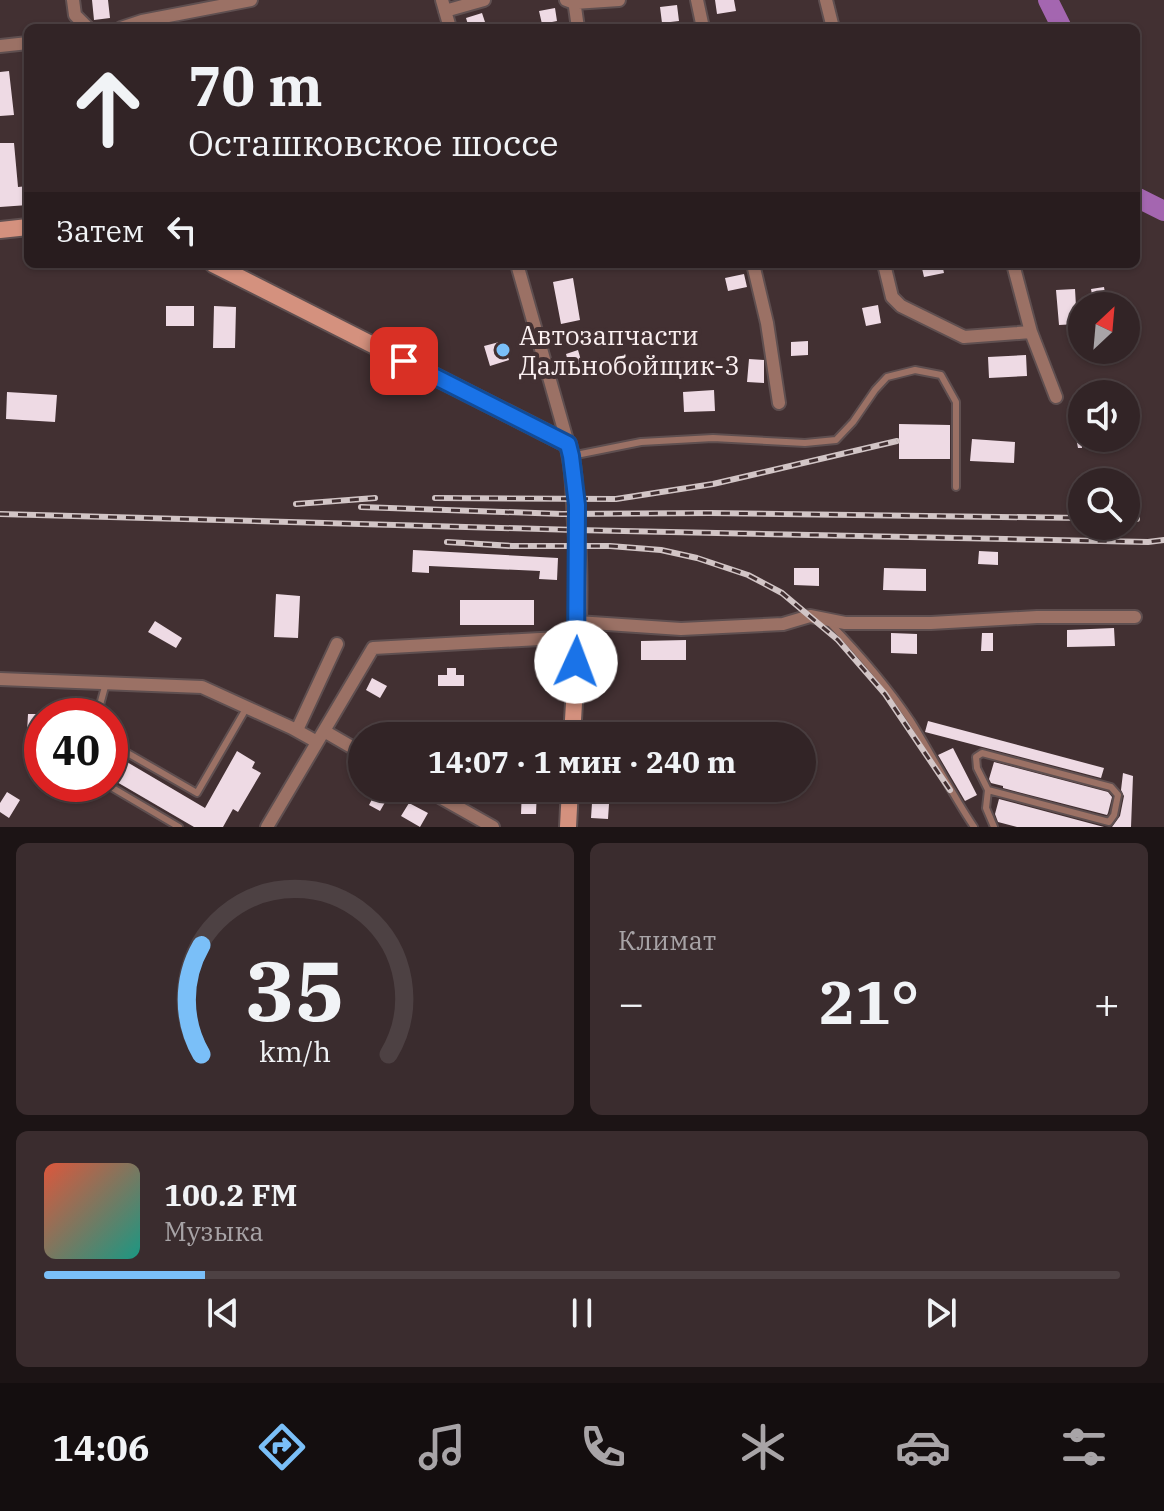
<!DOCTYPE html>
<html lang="ru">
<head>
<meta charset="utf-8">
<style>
	body { margin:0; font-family:"IBM Plex Serif",serif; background:#3a2c2e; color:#f1f3f6; height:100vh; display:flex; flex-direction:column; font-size:30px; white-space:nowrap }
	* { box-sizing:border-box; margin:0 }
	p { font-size:26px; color:#a8a4a7 }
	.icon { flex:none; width:44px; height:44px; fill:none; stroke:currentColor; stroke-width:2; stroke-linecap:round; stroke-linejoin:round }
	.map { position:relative; height:827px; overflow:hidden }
	.details { display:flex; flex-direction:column; gap:16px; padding:16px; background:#1c1415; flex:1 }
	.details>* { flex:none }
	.top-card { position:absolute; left:24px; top:24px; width:1116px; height:244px; border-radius:12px; box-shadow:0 2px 6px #0004,0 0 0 2px #4d4143; background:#322426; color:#f1f3f6; overflow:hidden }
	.needle { width:52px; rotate:26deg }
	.fabs { position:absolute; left:1068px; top:292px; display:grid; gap:16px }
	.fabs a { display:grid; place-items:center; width:72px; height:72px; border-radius:50%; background:#322426; box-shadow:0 2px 6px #0004,0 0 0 2px #4d4143; font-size:40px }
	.speed { position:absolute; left:24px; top:698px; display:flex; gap:16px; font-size:40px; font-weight:700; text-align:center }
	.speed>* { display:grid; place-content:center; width:104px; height:104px; border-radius:50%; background:#322426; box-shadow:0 2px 6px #0004,0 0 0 2px #4d4143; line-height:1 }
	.speed .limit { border:12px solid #d22; background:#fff; color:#111 }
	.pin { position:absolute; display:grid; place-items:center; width:68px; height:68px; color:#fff; margin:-34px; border-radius:16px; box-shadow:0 4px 12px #0006 }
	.me { position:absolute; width:88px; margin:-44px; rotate:2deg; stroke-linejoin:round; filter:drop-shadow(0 0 6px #0008) }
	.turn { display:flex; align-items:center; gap:28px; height:168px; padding:0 32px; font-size:36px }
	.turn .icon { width:104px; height:104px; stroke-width:2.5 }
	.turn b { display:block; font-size:56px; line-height:68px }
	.then { display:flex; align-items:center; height:76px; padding:0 32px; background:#0003; gap:16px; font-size:30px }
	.big { font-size:60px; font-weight:700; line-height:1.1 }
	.details .widget { flex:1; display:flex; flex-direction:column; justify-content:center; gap:12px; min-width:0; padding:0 28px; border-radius:12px; background:#3a2c2e }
	.details .dial { align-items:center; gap:0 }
	.dial svg { height:208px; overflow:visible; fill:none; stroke:#4d4143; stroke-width:7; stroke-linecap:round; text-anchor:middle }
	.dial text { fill:#f1f3f6; stroke:none }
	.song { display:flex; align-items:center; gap:24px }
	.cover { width:96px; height:96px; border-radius:12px; background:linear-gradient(135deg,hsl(10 70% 55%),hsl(170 70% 35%)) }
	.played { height:8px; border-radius:4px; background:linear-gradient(90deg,#7abff8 15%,#4d4143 15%) }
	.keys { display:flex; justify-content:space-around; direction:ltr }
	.heat { display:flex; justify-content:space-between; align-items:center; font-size:44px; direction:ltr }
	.details .tiles { flex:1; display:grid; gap:16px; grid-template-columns:1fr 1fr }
	.widget:last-child { grid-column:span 2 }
	.trip { position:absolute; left:348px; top:722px; width:468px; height:80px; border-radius:40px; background:#322426; box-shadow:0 2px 6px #0004,0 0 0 2px #4d4143; font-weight:700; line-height:80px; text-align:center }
	.dock { display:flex; height:128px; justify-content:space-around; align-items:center; background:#140e0f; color:#a8a4a7 }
	.dock .icon { width:56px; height:56px }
	.dock .active { color:#7abff8 }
	.dock b { font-size:36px; color:#f1f3f6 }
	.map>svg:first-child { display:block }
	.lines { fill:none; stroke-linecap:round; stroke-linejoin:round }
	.river { stroke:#a466b0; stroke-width:20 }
	.building { fill:#eedae4 }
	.lane-casing { stroke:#5f4f50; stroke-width:10 }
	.street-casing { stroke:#5f4f50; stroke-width:16 }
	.secondary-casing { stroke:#5f4f50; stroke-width:20 }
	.lane { stroke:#9b7165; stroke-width:6 }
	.street { stroke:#9b7165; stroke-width:12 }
	.secondary { stroke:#d4917e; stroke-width:16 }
	.rail-casing { stroke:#d2c5c6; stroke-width:6 }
	.rail { stroke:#423032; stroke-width:3; stroke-dasharray:9; stroke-linecap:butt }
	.route-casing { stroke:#114b97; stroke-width:20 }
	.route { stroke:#1a73e8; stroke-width:14 }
	.poi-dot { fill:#7abff8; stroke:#423032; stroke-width:3 }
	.labels { text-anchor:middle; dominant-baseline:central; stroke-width:8; stroke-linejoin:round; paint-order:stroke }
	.poi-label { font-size:26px; fill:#faeff0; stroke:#423032; text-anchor:start }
</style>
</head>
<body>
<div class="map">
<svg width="1164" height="827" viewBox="0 0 1164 827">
	<rect width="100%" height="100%" fill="#423032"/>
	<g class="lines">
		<path class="river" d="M 1048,0 L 1062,28
			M 1136,197 L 1164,211"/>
	</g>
	<path class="building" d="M 92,0 L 108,0 L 110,18 L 94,20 Z
		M 715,0 L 734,0 L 736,11 L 717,14 Z
		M 677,5 L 679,21 L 662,23 L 660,7 Z
		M 555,8 L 557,21 L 542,24 L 539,11 Z
		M 482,13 L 487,28 L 469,28 L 466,18 Z
		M 9,71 L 14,115 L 0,116 L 0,72 Z
		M 0,143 L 14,143 L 18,187 L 28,186 L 28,205 L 0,207 Z
		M 921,264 L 942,264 L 944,273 L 924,277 Z
		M 744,274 L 747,287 L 728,291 L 725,278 Z
		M 573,278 L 580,320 L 561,324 L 553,282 Z
		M 1104,287 L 1107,306 L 1094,306 L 1091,289 Z
		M 1075,289 L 1077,324 L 1059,325 L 1056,290 Z
		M 878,305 L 881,323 L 866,326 L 862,308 Z
		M 166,306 L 194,306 L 194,326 L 166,326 Z
		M 214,306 L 236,307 L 235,348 L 213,348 Z
		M 503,341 L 509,360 L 490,366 L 484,346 Z
		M 808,341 L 808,355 L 791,356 L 791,342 Z
		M 578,350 L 585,374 L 572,377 L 566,354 Z
		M 1026,355 L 1027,376 L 989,378 L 988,357 Z
		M 749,359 L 764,360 L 764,383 L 747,382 Z
		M 714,390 L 715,411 L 684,412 L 683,392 Z
		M 7,392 L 57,395 L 55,422 L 6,419 Z
		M 1082,399 L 1082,448 L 1078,448 L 1069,402 Z
		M 899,424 L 950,425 L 950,459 L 899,459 Z
		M 972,439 L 1015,442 L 1014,463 L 970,461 Z
		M 413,550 L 558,558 L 557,580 L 539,579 L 540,571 L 429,566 L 429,573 L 412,572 Z
		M 979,551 L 998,552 L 998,565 L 978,564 Z
		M 794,568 L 819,568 L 819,586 L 794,585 Z
		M 884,568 L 926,569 L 926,591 L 883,590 Z
		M 276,594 L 300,596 L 298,638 L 274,637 Z
		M 460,600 L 534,600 L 534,625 L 460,625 Z
		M 155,621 L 182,638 L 176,648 L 148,632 Z
		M 1114,628 L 1115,646 L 1067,647 L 1067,630 Z
		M 891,633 L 917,634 L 917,654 L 891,653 Z
		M 982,633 L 993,633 L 993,651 L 981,651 Z
		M 686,640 L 686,660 L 641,660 L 641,641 Z
		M 447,668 L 456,668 L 456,675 L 464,675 L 464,686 L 438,686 L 438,675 L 447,675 Z
		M 372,678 L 387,686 L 380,698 L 366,690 Z
		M 28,714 L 40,714 L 39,734 L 27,733 Z
		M 528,720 L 542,722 L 541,736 L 526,736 Z
		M 928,721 L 1104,768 L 1101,778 L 925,732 Z
		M 597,725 L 615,725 L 615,736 L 597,736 Z
		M 953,748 L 977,795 L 965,801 L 938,755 Z
		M 237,751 L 255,762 L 252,768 L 261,773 L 238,812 L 233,809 L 223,827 L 194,827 L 110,778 L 110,752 L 205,808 Z
		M 994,762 L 1108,792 L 1112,797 L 1108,813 L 1107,815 L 1003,788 L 1003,786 L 991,783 L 989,779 Z
		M 1123,773 L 1133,776 L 1131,827 L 1112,827 L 1120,816 L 1124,796 L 1121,790 Z
		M 378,788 L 383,788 L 391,792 L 380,811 L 369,805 Z
		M 453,788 L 484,788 L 476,801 Z
		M 522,788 L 537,788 L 536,814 L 521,814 Z
		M 593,788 L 610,789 L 608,819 L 591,818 Z
		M 7,792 L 20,800 L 9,818 L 0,812 L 0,803 Z
		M 999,799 L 1104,827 L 1017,827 L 998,822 L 995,814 Z
		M 409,803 L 428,813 L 420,827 L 401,816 Z"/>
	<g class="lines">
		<defs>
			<path id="lane" d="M 571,456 L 641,442 L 713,438 L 805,443 L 836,440 L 853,422 L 875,390 L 887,377 L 915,370 L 941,375 L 956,402 L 956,487
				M 829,622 C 859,653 887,685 911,721 C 933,756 951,793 974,827
				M 97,716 L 106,683
				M 110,743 L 197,793 L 247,707
				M 106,784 L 179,827
				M 988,790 L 1109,822 L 1114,815 L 1118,795 L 1111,787 L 982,753 L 976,757 L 977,768 L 988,790 L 986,808 L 994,827"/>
			<path id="street" d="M 73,0 L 75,15 L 88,28
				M 442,0 L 450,28
				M 566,0 L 574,3 L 619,0
				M 574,0 L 578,28
				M 697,0 L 703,28
				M 826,0 L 833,28
				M 445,11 L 484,0
				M 121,28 L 142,21 L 251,0
				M 0,46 L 28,43
				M 517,264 L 568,444
				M 753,264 L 767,323 L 779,403
				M 884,264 L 892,297 L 901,306 L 964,337 L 1031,332 L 1056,397
				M 1013,264 L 1031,332
				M 577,622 L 681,629 L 783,624 L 810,616 L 845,623 L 931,623 L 1037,617 L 1135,617
				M 0,679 L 202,687 L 292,728 L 317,742
				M 297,730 L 337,644
				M 324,731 L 362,753
				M 424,788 L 493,827
				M 267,827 L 373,648 L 577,637"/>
			<path id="secondary" d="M 0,230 L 28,227
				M 213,264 L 568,444 C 576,475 574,506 577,537 C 581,603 576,670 572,736
				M 568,827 L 570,788"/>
		</defs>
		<use href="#lane" class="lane-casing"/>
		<use href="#street" class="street-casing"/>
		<use href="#secondary" class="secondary-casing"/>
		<use href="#lane" class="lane"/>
		<use href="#street" class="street"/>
		<use href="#secondary" class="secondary"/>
		<defs>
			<path id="rail" d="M 435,498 L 616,499 L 713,484 L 897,441
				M 296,504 L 375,498
				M 361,507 L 562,514 L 710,513 L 1082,518
				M 0,514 L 576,530 L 1148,542 L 1164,540
				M 1126,519 L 1137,519
				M 447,542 L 512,546 L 610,546 L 661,550 L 697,558 L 748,575 L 782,593 L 838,640 L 885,694 L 950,790"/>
		</defs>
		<use href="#rail" class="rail-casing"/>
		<use href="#rail" class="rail"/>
	</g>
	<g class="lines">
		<defs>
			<path id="route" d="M 404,361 L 568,444 L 571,456 L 577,505 L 576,662"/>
		</defs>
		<use href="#route" class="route-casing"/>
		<use href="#route" class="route"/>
	</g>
	<circle class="poi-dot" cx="503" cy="350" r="8"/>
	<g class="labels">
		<g class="poi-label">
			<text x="519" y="335">Автозапчасти<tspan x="519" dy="30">Дальнобойщик-3</tspan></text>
		</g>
	</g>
</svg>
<div class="fabs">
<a><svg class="needle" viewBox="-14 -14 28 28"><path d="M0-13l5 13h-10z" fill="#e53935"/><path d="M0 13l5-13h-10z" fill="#a8a4a7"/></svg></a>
<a><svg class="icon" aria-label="sound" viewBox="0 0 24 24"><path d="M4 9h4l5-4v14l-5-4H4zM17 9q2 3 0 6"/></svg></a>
<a><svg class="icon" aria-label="search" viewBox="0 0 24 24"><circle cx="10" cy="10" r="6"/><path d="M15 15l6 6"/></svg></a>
</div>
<div class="speed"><div class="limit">40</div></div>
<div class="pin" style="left:404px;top:361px;background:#d93025"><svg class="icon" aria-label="arrive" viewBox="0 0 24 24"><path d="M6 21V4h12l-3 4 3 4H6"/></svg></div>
<svg class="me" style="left:576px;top:662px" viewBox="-20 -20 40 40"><circle r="19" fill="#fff"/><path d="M0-13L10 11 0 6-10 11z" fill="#1a73e8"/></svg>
<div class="trip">14:07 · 1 мин · 240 m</div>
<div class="top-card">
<div class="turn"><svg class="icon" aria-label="ahead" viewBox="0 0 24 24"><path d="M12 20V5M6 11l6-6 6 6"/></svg><div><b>70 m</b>Осташковское шоссе</div></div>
<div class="then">Затем<svg class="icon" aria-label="left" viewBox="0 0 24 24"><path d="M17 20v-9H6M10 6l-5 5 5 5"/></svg></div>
</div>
</div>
<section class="details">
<div class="tiles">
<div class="widget dial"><svg viewBox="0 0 100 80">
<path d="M14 69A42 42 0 1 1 86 69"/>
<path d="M14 69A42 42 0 0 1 14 27" stroke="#7abff8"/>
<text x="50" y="56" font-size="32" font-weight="700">35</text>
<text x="50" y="72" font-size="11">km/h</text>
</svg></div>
<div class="widget"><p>Климат</p>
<div class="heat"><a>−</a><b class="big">21°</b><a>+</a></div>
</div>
<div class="widget">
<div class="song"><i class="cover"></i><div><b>100.2 FM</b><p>Музыка</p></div></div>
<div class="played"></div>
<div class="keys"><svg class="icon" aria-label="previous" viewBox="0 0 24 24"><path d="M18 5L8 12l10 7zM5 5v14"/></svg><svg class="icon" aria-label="pause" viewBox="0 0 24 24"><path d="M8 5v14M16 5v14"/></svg><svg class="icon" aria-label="next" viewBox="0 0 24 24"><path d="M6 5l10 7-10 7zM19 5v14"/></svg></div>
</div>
</div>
</section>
<nav class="dock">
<b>14:06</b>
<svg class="icon active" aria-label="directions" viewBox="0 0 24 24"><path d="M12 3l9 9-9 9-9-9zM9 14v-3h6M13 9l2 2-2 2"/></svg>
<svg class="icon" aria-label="music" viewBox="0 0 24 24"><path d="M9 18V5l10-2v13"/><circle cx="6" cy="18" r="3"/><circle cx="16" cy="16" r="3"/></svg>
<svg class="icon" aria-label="phone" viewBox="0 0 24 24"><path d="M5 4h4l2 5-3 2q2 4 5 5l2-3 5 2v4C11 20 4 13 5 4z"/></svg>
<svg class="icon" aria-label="climate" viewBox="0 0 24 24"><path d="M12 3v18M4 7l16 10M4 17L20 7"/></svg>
<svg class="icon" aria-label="car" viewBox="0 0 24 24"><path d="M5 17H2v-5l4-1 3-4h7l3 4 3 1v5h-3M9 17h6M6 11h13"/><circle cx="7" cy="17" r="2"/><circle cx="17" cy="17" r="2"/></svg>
<svg class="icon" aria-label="filters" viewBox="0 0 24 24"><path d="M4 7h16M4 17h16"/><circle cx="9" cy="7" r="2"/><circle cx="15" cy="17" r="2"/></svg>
</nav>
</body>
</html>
